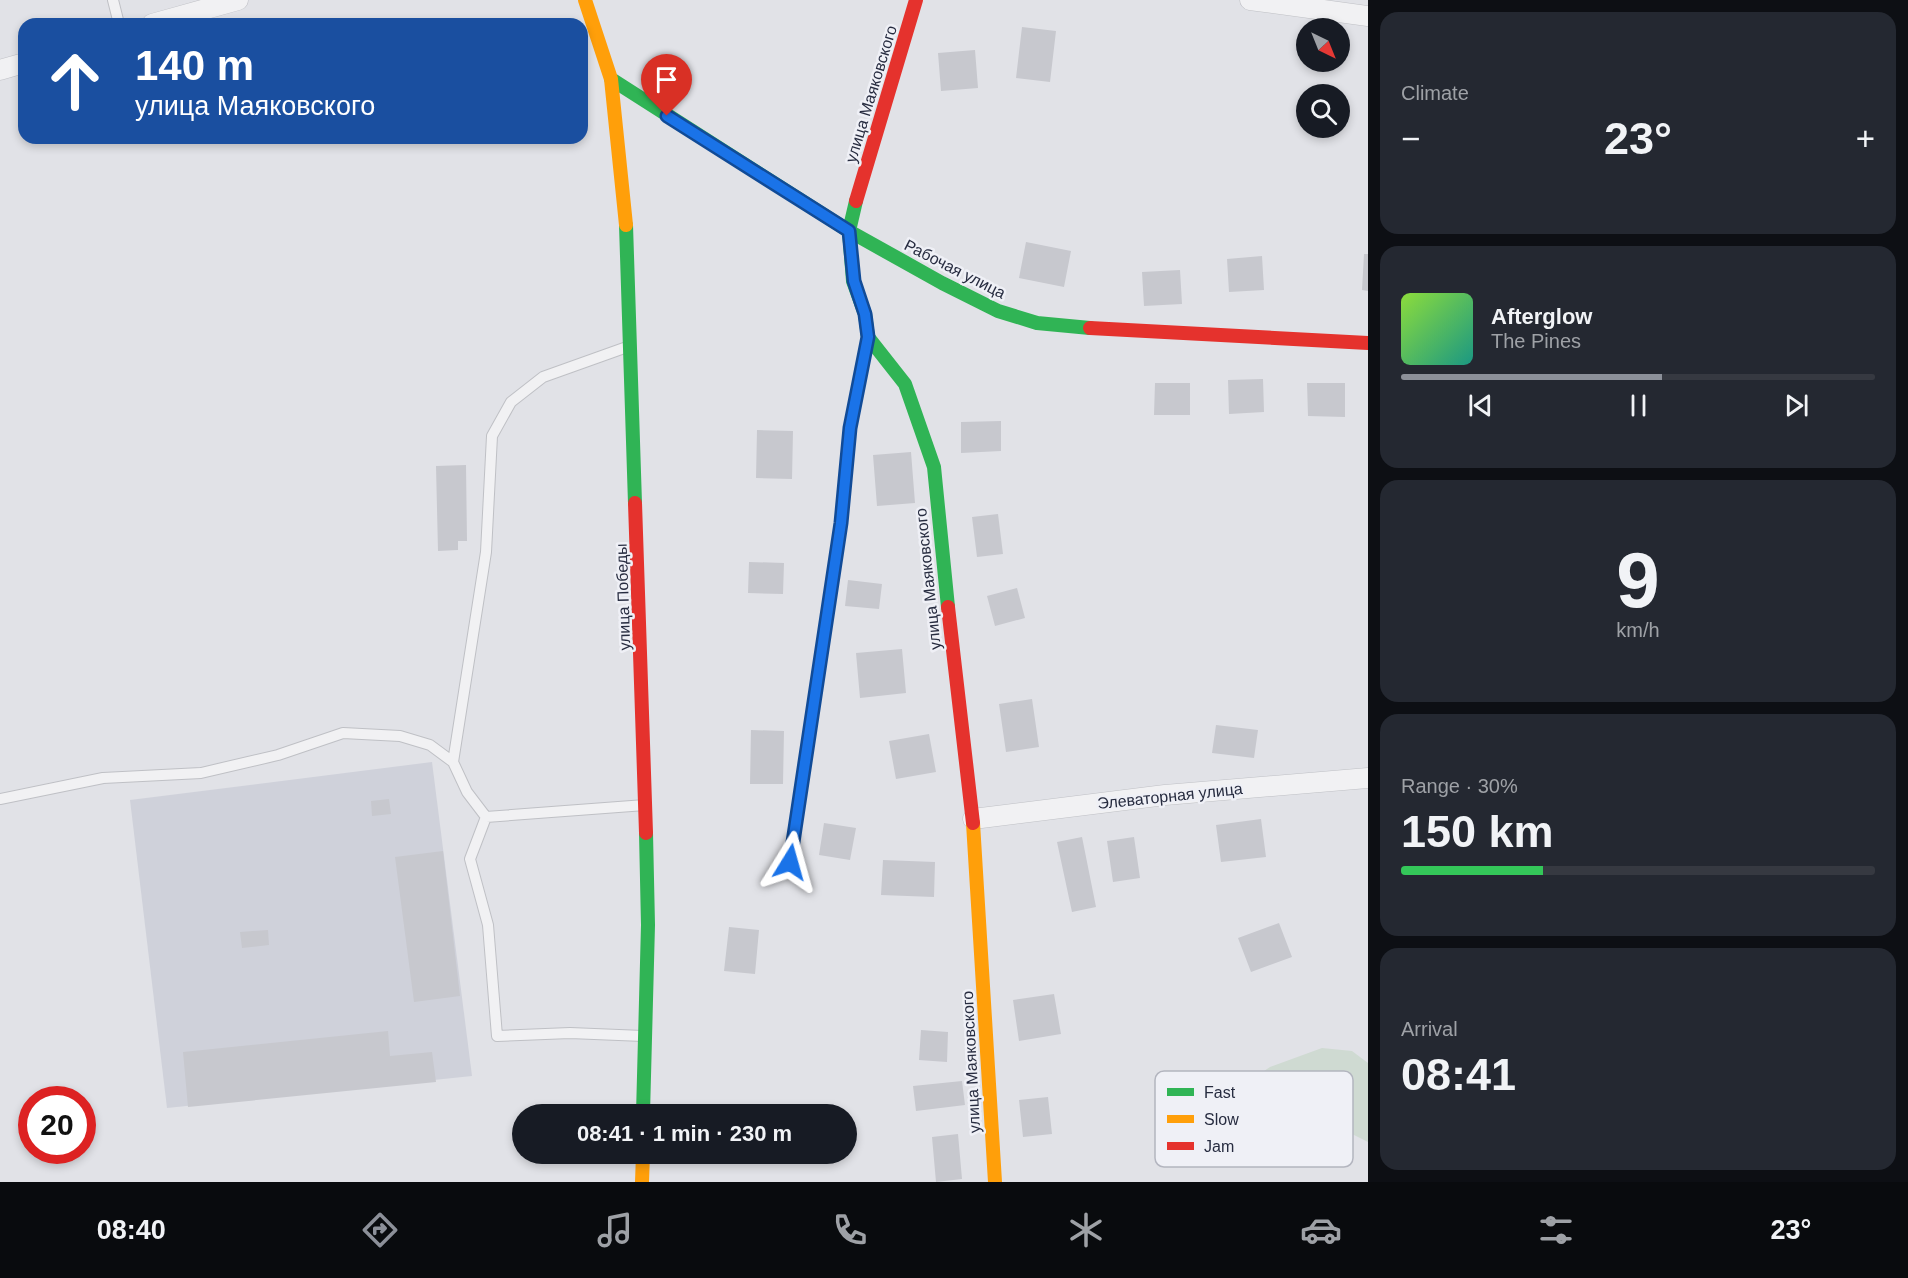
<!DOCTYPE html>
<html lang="en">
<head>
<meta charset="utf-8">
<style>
	body { margin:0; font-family:Arial,sans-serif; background:#242831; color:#f1f3f6; height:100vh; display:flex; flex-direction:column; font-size:22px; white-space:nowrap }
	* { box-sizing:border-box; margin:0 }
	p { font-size:20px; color:#9ea1a6 }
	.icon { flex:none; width:33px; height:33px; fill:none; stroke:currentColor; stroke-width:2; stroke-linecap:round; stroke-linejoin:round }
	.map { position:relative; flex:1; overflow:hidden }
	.details { display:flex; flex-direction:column; gap:12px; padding:12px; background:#0d0f14; width:540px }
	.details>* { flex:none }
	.top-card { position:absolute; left:18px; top:18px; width:570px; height:126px; border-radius:18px; box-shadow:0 3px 9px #0003; background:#1a4fa0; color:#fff; overflow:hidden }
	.needle { width:39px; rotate:137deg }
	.buttons { position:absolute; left:1296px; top:18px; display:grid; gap:12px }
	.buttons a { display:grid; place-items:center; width:54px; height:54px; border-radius:50%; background:#171b24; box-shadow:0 3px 9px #0003; font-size:30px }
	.speed { position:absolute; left:18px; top:1086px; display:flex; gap:12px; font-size:30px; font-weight:700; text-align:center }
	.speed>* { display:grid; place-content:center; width:78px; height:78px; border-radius:50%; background:#171b24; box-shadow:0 3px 9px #0003; line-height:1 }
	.speed .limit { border:9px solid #d22; background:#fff; color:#111 }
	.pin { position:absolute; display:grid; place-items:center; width:51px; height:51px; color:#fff; margin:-62px -26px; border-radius:50% 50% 50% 0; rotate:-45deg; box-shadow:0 0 6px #0007 }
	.pin .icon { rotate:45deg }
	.me { position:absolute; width:66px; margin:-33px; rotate:8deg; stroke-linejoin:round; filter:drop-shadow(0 0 4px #0008) }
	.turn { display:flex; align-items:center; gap:21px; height:126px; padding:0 18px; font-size:27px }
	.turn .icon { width:78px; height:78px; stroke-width:2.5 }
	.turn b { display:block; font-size:42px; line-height:51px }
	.big { font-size:45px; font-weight:600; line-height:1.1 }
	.details .widget { flex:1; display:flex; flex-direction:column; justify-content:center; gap:9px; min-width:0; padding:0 21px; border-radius:18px; background:#242831 }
	.details .dial { align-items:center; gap:0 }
	.dial b { font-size:78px; line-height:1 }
	.song { display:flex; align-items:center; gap:18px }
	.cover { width:72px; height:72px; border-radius:9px; background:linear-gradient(135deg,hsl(90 70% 55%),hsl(170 70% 35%)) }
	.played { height:6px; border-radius:3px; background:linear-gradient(90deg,#8c9099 55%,#363941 55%) }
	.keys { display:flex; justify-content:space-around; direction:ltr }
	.heat { display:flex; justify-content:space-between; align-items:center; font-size:33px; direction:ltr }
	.charge { height:9px; border-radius:4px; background:linear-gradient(90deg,#34c759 30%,#363941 0) }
	.trip { position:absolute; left:512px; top:1104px; width:345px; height:60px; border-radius:30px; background:#171b24; box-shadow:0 3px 9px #0003; font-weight:600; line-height:60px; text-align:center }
	.tab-bar { display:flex; height:96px; justify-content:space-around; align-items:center; background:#090b0e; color:#9ea1a6 }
	.tab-bar .icon { width:42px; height:42px }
	.tab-bar .active { color:#8c9099 }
	.tab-bar b { font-size:27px; color:#f1f3f6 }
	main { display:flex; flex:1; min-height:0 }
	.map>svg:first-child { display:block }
	.built { fill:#cfd1da }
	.green { fill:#cfdad2 }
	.building { fill:#c7c8ce }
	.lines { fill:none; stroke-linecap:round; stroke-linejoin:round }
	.lane-casing { stroke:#bfc0c5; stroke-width:12 }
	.street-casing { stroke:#bfc0c5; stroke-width:21 }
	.lane { stroke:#f1f1f3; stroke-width:10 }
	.street { stroke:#f1f1f3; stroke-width:20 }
	.fast { stroke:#30b455; stroke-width:14 }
	.slow { stroke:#ff9f0a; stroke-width:14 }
	.jam { stroke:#e5322d; stroke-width:14 }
	.route-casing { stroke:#114b97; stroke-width:15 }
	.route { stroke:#1a73e8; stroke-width:10 }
	.labels { text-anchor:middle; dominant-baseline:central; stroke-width:5; stroke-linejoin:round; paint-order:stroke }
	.street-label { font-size:16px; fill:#272c40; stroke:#eff0f6 }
	.key { fill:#eff0f6; stroke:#b3b5bf; stroke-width:1.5 }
	.key-label { font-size:16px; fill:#272c40 }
</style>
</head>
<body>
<main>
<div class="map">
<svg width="1368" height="1182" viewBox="0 0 1368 1182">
	<rect width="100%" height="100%" fill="#e1e2e7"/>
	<path class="built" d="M 432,762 L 472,1076 L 167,1108 L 130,800 Z"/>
	<path class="green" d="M 1322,1048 L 1352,1051 L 1368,1063 L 1368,1142 L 1342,1129 L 1208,1139 L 1188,1124 L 1183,1100 L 1200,1085 L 1249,1081 L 1270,1067 Z"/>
	<path class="building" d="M 1022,27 L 1056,31 L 1050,82 L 1016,78 Z
		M 1300,30 L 1306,31 L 1306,56 L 1297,55 Z
		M 975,50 L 978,88 L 941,91 L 938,53 Z
		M 1026,242 L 1071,251 L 1064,287 L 1019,278 Z
		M 1364,254 L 1368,254 L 1368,291 L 1362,290 Z
		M 1262,256 L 1264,290 L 1229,292 L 1227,259 Z
		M 1180,270 L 1182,304 L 1144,306 L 1142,272 Z
		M 1263,379 L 1264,412 L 1229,414 L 1228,380 Z
		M 1155,383 L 1190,383 L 1190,415 L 1154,415 Z
		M 1307,383 L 1345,383 L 1345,417 L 1308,416 Z
		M 1001,421 L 1001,451 L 961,453 L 961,422 Z
		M 757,430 L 793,431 L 792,479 L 756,478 Z
		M 911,452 L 915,503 L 877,506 L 873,455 Z
		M 466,465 L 467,541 L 458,541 L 458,550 L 438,551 L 436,466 Z
		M 998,514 L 1003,554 L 977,557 L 972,517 Z
		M 749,562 L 784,563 L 783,594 L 748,593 Z
		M 848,580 L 882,584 L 879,609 L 845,606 Z
		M 1017,588 L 1025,618 L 995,626 L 987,596 Z
		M 902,649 L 906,693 L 860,698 L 856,653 Z
		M 1032,699 L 1039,747 L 1006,752 L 999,704 Z
		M 1216,725 L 1258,730 L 1254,758 L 1212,753 Z
		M 751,730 L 784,731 L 783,784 L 750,784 Z
		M 929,734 L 936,772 L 896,779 L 889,741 Z
		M 389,799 L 391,814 L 372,816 L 371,801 Z
		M 1261,819 L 1266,857 L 1221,862 L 1216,825 Z
		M 824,823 L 856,828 L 850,860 L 819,855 Z
		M 1082,837 L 1096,907 L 1072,912 L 1057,842 Z
		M 1134,837 L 1140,878 L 1113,882 L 1107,841 Z
		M 443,851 L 460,996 L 414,1002 L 395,857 Z
		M 883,860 L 935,862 L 934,897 L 881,895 Z
		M 1279,923 L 1292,957 L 1251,972 L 1238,938 Z
		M 729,927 L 759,930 L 755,974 L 724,971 Z
		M 268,930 L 269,945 L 242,948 L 240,932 Z
		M 1054,994 L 1061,1034 L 1019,1041 L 1013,1000 Z
		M 921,1030 L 948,1032 L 947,1062 L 919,1060 Z
		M 388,1031 L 390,1056 L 432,1052 L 436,1082 L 188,1107 L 183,1052 Z
		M 962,1081 L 965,1105 L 916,1111 L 913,1086 Z
		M 1048,1097 L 1052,1134 L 1023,1137 L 1019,1100 Z
		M 958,1134 L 962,1179 L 936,1182 L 932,1137 Z"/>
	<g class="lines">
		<defs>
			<path id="lane" d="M 113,0 L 119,24
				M 453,762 L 486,552 L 492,436 L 511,402 L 543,377 L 627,347
				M 0,799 L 103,778 L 201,773 L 278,755 L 343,733 L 400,736 L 430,745 L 453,762 L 467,792 L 486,817 L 645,805
				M 486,817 L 470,859 L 488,925 L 497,1036 L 570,1033 L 643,1036
				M 790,862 L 841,523 L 850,428 L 867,343"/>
			<path id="street" d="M 1250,0 L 1368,16
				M 152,24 L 238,0
				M 0,70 L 24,63
				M 973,819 L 1165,795 L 1368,778"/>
		</defs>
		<use href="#lane" class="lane-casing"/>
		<use href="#street" class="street-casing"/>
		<use href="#lane" class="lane"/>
		<use href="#street" class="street"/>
		<path class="fast" d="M 611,79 L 849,231 L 942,283 L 998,311 L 1037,323 L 1090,328
			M 856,201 L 849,231 L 853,281 L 865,314 L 868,337 L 905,384 L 934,467 L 948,607
			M 626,225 L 635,503
			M 643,1114 L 648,925 L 646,833"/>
		<path class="slow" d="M 585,0 L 611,79 L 626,225
			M 973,823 L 995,1182
			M 642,1182 L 643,1154"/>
		<path class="jam" d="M 856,201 L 916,0
			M 1090,328 L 1368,343
			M 635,503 L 646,833
			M 948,607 L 973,823"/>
	</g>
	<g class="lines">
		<defs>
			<path id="route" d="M 667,116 L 849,231 L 854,281 L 865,314 L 868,337 L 850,428 L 841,523 L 790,862"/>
		</defs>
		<use href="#route" class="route-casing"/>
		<use href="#route" class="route"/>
	</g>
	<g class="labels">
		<g class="street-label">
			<text transform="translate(871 94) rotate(-73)">улица Маяковского</text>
			<text transform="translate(955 269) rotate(27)">Рабочая улица</text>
			<text transform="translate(928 579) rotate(-96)">улица Маяковского</text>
			<text transform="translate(623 597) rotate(-92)">улица Победы</text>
			<text transform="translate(1170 796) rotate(-6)">Элеваторная улица</text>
			<text transform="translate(971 1062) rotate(-93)">улица Маяковского</text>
		</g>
	</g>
	<rect x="1155" y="1071" width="198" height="96" rx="9" class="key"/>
	<rect x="1167" y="1088" width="27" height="8" fill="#30b455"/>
	<rect x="1167" y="1115" width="27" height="8" fill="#ff9f0a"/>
	<rect x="1167" y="1142" width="27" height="8" fill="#e5322d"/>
	<g class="key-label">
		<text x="1204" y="1098">Fast</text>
		<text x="1204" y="1125">Slow</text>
		<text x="1204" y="1152">Jam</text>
	</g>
</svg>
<div class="buttons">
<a><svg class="needle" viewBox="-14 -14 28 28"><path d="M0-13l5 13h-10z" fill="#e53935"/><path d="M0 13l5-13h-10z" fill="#9ea1a6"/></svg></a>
<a><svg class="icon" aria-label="search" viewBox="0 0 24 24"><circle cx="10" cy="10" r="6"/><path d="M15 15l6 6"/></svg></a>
</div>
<div class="speed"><div class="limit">20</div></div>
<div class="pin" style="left:667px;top:116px;background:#d93025"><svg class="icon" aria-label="arrive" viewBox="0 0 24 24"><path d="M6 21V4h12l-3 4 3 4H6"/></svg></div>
<svg class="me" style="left:790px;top:862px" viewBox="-20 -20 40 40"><path d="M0-17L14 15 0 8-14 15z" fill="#1a73e8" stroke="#fff" stroke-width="4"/></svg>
<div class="trip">08:41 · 1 min · 230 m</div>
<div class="top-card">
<div class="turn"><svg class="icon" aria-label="ahead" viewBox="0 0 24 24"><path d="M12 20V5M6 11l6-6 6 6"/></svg><div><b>140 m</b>улица Маяковского</div></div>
</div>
</div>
<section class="details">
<div class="widget"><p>Climate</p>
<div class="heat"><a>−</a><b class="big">23°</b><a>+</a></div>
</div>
<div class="widget">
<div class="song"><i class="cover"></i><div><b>Afterglow</b><p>The Pines</p></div></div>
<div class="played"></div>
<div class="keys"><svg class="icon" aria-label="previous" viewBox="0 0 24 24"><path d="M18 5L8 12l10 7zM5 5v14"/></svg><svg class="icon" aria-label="pause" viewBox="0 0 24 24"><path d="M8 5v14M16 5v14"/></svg><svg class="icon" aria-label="next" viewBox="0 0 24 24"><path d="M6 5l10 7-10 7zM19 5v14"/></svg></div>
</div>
<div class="widget dial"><b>9</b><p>km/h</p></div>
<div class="widget"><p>Range · 30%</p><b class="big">150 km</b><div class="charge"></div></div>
<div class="widget"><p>Arrival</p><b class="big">08:41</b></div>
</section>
</main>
<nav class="tab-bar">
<b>08:40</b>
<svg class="icon active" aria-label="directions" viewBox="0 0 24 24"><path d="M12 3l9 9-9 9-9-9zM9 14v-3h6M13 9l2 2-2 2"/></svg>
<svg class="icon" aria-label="music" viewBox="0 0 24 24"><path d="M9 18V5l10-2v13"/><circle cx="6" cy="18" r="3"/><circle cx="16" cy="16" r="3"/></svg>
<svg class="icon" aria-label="phone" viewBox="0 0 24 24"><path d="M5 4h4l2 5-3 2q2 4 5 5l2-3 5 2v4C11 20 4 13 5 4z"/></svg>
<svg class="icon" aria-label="climate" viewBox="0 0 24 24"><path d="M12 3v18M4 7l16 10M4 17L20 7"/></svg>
<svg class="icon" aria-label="car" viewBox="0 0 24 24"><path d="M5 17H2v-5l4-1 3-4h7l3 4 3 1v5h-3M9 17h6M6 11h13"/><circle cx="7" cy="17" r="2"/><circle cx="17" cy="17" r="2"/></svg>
<svg class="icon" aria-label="filters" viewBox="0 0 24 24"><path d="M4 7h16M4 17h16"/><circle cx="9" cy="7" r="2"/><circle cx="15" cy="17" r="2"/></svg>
<b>23°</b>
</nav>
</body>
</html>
